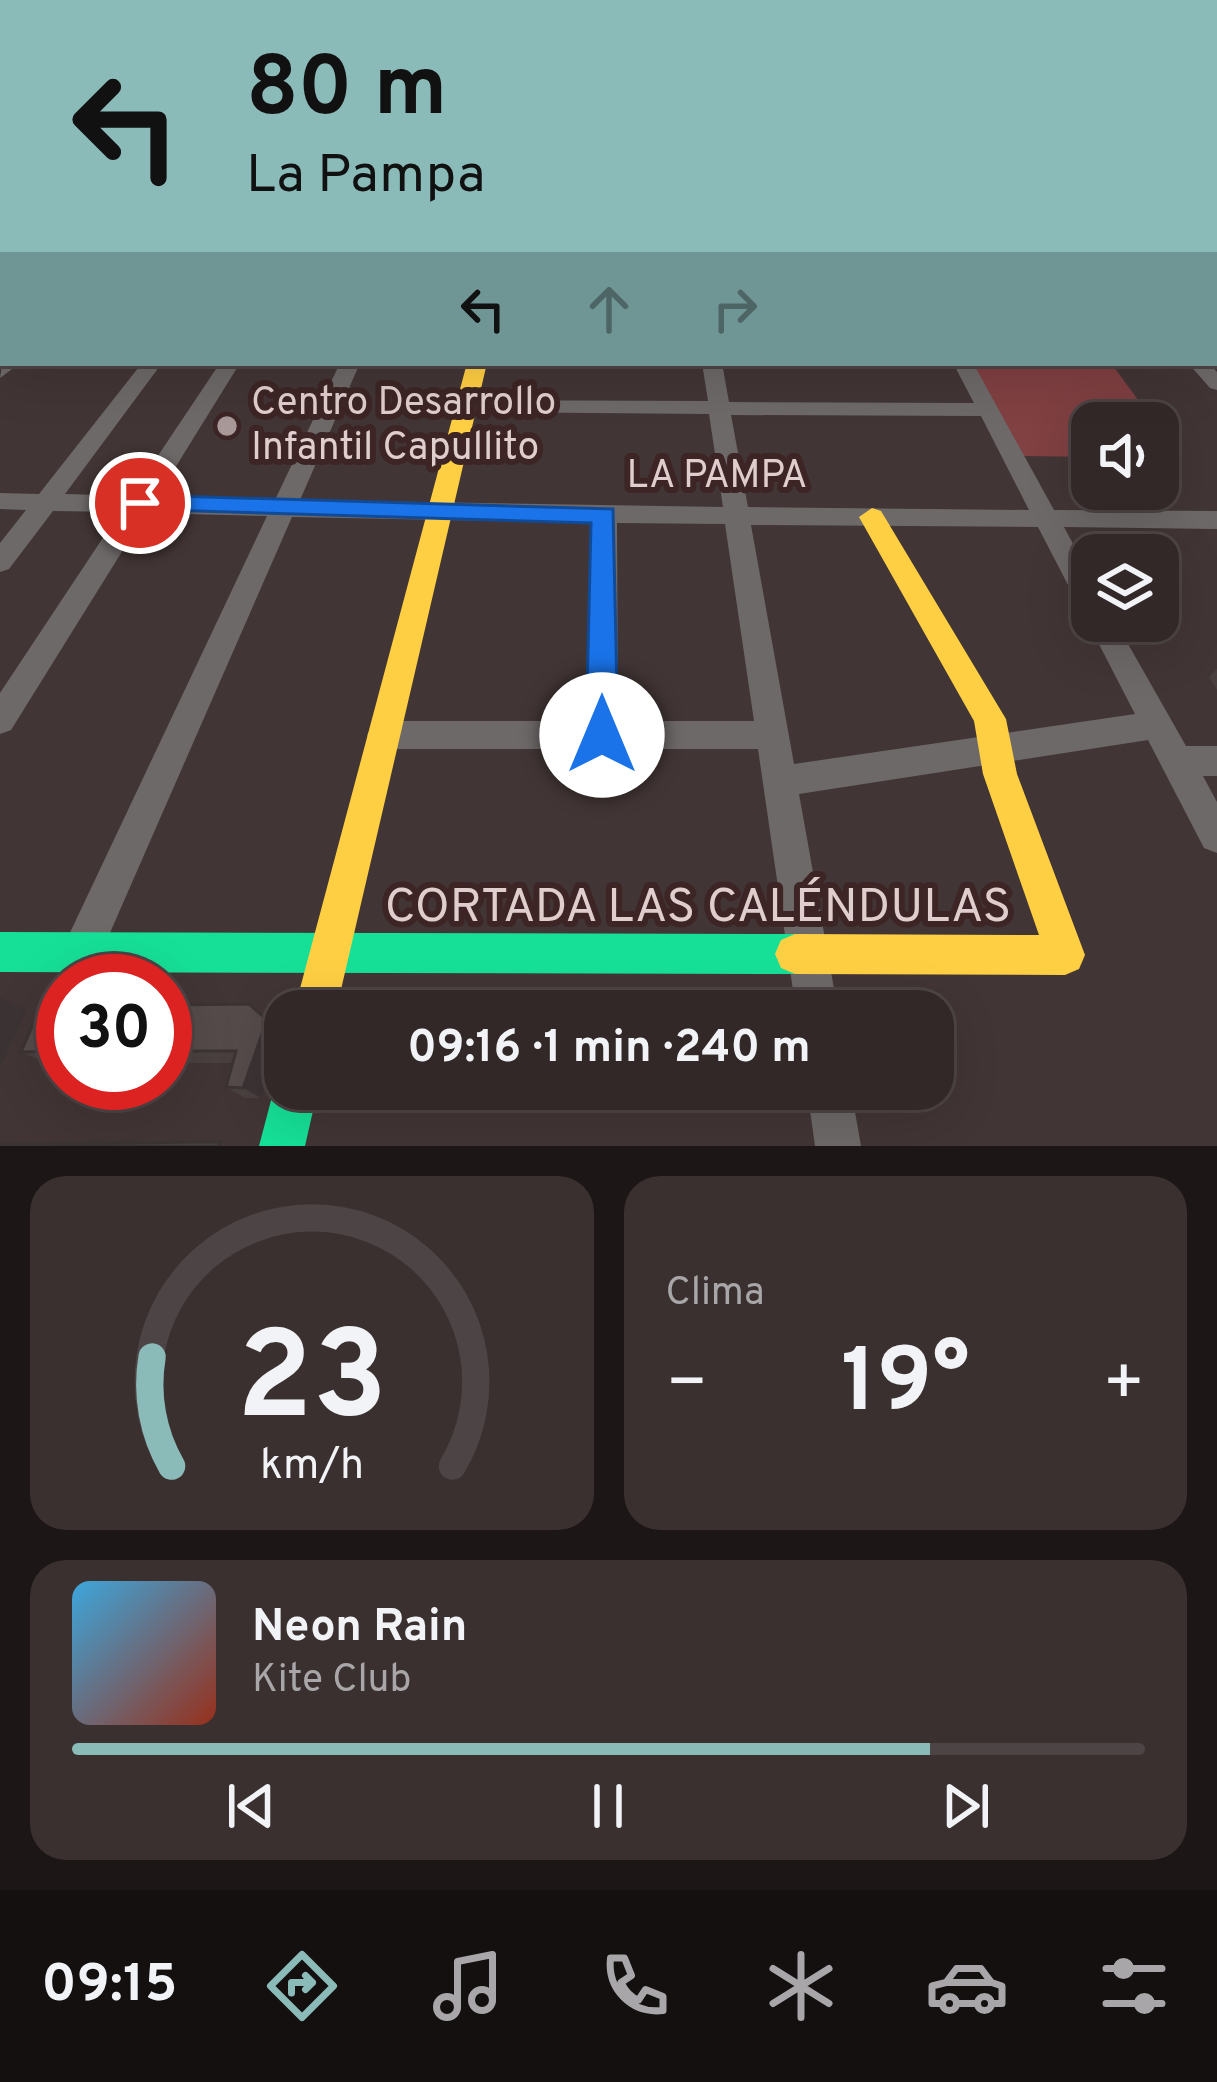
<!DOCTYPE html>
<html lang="es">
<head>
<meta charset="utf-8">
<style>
	body { margin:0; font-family:Overpass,sans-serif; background:#3a3030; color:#f1f3f6; height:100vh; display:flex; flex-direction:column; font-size:45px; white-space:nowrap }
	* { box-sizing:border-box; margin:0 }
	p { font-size:39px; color:#a8a6a8 }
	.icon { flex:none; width:66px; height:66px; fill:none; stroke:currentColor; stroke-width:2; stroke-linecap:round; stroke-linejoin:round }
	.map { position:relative; height:1146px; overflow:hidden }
	.panel { display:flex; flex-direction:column; gap:30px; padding:30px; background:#1c1616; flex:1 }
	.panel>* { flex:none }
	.hud { position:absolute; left:0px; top:0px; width:1218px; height:366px; box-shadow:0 12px 48px #0002,0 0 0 3px #4d4445; background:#8bbbb9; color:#111; overflow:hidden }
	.fabs { position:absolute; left:1071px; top:402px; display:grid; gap:24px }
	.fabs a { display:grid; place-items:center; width:108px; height:108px; border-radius:24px; background:#322828; box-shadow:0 12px 48px #0002,0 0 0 3px #4d4445; font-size:60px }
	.speed { position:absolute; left:36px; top:954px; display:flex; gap:24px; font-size:60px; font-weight:700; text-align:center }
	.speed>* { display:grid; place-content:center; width:156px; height:156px; border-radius:50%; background:#322828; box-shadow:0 12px 48px #0002,0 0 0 3px #4d4445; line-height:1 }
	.speed .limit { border:18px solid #d22; background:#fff; color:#111 }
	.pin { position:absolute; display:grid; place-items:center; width:102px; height:102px; color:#fff; margin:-51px; border:6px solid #fff; border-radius:50%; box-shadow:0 3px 12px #0007 }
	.me { position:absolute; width:132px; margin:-66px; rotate:0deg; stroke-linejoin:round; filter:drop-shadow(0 0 9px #0008) }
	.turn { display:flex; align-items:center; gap:42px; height:252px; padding:0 48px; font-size:54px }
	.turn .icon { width:156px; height:156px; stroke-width:2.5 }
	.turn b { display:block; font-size:84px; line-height:102px }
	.lanes { display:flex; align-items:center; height:114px; padding:0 48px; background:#0003; justify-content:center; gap:60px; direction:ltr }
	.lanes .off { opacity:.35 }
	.big { font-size:90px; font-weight:700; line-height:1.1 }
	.panel .widget { flex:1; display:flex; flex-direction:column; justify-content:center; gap:18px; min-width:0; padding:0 42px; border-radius:36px; background:#3a3030 }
	.panel .dial { align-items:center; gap:0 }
	.dial svg { height:312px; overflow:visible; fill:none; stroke:#4d4445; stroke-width:7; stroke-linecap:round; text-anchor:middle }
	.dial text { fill:#f1f3f6; stroke:none }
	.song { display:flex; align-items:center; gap:36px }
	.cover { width:144px; height:144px; border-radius:18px; background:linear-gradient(135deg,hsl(200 70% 55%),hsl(10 70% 35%)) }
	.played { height:12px; border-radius:6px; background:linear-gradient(90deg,#8bbbb9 80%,#4d4445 80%) }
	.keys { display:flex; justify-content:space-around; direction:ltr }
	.heat { display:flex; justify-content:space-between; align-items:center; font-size:66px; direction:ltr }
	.panel .tiles { flex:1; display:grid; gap:30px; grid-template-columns:1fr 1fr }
	.widget:last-child { grid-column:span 2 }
	.trip { position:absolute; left:264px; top:990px; width:690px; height:120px; border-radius:36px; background:#322828; box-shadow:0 12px 48px #0002,0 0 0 3px #4d4445; font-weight:700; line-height:120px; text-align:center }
	.dock { display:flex; height:192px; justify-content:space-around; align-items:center; background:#141010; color:#a8a6a8 }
	.dock .icon { width:84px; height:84px }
	.dock .current { color:#8bbbb9 }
	.dock b { font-size:54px; color:#f1f3f6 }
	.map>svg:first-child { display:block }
	.green { fill:#814042 }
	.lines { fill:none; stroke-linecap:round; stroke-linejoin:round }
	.street { fill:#6e6969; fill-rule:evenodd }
	.fast { fill:#16e098; fill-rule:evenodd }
	.slow { fill:#ffcf43; fill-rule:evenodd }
	.wall { fill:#4a4040 }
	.shaded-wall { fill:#3c3434 }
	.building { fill:#564b4b; stroke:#3c3434; stroke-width:3 }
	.route { fill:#1a73e8; stroke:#114b97; stroke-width:3 }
	.poi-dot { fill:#a89898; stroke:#3d2525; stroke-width:4.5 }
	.labels { text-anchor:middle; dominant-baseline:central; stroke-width:12; stroke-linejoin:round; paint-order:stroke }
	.poi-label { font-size:39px; fill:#dfcecd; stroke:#3d2525; text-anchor:start }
	.street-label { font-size:39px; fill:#dfcecd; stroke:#3d2525 }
	.near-street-label { font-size:48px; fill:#dfcecd; stroke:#3d2525 }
</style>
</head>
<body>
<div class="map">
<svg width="1217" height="1146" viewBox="0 0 1217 1146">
	<rect width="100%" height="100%" fill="#423535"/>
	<path class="green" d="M 972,363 L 1111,363 L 1155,423 L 1092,423 L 1092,457 L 1023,456 Z"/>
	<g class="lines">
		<path class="street" d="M 1215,120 L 1217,120 L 1217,126 L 1215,126 Z
			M 0,165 L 3,165 L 3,173 L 0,173 Z
			M 1215,172 L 1217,172 L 1217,180 L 1215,180 Z
			M 0,239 L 3,239 L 3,249 L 0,249 Z
			M 1215,248 L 1217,248 L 1217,258 L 1215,258 Z
			M 3,359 L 3,363 L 20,363 L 0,378 Z
			M 142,363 L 162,363 L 65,494 L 131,496 L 220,363 L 240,363 L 157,497 L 275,500 L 340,363 L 360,363 L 300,500 L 723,507 L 709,414 L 466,412 L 455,406 L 466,400 L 708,401 L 702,363 L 722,363 L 729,402 L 974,403 L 953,363 L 973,363 L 1054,510 L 1217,511 L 1217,529 L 1064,527 L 1092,579 L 1092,621 L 1115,621 L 1186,746 L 1217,746 L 1217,776 L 1203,776 L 1217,802 L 1217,853 L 1204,848 L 1148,740 L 799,794 L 838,1011 L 796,1011 L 758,749 L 383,749 L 372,745 L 367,735 L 372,725 L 383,721 L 586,721 L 591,523 L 292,517 L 95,967 L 81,973 L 67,967 L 61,953 L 67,939 L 267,516 L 146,513 L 11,730 L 0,734 L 0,693 L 120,512 L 53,511 L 9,569 L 0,572 L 0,543 L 26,510 L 0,509 L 0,493 L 39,494 ZM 731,415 L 981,416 L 1029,510 L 748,507 ZM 617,523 L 725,524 L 754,721 L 618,721 ZM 751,525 L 1038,527 L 1082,612 L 1090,614 L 1087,621 L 1135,714 L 794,764 Z
			M 1188,363 L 1209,363 L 1217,372 L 1217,390 L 1210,388 Z
			M 807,1089 L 851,1089 L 861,1146 L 815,1146 Z"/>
		<path class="fast" d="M 1215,189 L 1217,189 L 1217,199 L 1215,199 Z
			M 0,932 L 795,934 L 809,940 L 815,954 L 809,968 L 795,974 L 0,972 Z
			M 285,1072 L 285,1089 L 318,1089 L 305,1146 L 259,1146 L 274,1089 Z"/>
		<path class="slow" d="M 467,363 L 487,363 L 336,1011 L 294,1011 Z
			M 872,508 L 881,511 L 1006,719 L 1017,774 L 1085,955 L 1079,969 L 1065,975 L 795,974 L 781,968 L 775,954 L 781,940 L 795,934 L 1039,935 L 983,774 L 974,721 L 859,517 Z"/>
	</g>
	<path class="wall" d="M 1217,669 L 1217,690 L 1209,677 Z
		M 165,1005 L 284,1034 L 261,1098 L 245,1098 L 226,1087 L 233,1063 L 165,1063 Z
		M 63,1006 L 63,1064 L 50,1064 L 21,1052 Z"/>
	<path class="shaded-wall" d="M 0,997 L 26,1010 L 0,1068 Z
		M 249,1004 L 284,1034 L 261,1098 L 243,1088 Z"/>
	<path class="building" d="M 1215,256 L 1217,256 L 1217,289 L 1215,287 Z
		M 249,1004 L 267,1020 L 243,1088 L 226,1087 L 236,1051 L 165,1051 L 165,1005 Z
		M 41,1006 L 63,1006 L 63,1051 L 21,1052 Z
		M 220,1142 L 219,1146 L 0,1146 L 0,1144 Z"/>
	<linearGradient id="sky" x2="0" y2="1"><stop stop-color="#241d1d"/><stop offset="0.43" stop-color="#54515c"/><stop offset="1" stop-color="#54515c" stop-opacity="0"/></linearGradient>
	<rect width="1217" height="281" fill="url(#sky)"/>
	<path class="route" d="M 140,495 L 613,509 L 618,735 L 614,745 L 602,749 L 591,745 L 586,735 L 591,523 L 131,509 L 127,503 L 131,497 Z"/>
	<circle class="poi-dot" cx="227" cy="426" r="12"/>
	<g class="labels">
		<g class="poi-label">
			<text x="251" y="404">Centro Desarrollo<tspan x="251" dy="45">Infantil Capullito</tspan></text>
		</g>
		<g class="street-label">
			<text x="717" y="477">LA PAMPA</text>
		</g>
		<g class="near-street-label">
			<text x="698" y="909">CORTADA LAS CALÉNDULAS</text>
		</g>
	</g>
</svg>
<div class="fabs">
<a><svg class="icon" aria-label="sound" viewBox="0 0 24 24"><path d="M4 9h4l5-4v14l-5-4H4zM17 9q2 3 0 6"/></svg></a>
<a><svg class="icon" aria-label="layers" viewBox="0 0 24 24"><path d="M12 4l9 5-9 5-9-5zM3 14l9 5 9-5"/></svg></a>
</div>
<div class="speed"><div class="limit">30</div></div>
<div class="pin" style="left:140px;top:503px;background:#d93025"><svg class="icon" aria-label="arrive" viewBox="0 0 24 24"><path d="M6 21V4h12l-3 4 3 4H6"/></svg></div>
<svg class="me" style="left:602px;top:735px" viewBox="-20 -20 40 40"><circle r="19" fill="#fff"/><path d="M0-13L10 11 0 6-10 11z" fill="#1a73e8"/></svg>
<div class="trip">09:16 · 1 min · 240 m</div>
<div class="hud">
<div class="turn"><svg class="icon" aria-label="left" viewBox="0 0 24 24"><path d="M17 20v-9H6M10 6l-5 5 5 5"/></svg><div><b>80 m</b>La Pampa</div></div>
<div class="lanes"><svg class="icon" aria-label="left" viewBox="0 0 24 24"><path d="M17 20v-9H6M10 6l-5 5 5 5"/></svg><svg class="icon off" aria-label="ahead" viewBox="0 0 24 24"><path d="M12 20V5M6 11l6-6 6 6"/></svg><svg class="icon off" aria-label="right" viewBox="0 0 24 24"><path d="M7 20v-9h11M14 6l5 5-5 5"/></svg></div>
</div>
</div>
<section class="panel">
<div class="tiles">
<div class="widget dial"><svg viewBox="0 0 100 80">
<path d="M14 69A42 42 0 1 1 86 69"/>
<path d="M14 69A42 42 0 0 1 9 41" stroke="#8bbbb9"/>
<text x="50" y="56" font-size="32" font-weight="700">23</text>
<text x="50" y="72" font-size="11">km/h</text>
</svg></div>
<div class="widget"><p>Clima</p>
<div class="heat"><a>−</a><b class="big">19°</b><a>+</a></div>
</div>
<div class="widget">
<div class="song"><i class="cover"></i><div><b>Neon Rain</b><p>Kite Club</p></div></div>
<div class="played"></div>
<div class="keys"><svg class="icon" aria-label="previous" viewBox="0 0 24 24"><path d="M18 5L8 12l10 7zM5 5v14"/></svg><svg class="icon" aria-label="pause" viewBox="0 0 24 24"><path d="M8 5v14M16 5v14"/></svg><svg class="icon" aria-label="next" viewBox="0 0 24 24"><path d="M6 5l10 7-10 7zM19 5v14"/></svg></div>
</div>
</div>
</section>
<nav class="dock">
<b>09:15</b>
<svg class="icon current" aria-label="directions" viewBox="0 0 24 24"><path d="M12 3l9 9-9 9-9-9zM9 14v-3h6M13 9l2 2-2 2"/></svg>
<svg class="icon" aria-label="music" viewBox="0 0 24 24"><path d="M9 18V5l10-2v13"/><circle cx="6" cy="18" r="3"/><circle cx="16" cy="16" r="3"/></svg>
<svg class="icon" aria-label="phone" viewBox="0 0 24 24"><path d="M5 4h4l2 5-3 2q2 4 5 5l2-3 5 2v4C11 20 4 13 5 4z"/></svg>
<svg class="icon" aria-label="climate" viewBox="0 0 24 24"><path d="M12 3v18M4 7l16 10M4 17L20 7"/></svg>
<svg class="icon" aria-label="car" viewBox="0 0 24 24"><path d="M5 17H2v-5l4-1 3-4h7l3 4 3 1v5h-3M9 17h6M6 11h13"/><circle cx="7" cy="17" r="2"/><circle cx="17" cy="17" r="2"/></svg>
<svg class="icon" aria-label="filters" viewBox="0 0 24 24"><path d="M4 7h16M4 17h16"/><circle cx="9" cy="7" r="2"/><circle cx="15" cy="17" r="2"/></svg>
</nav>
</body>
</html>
